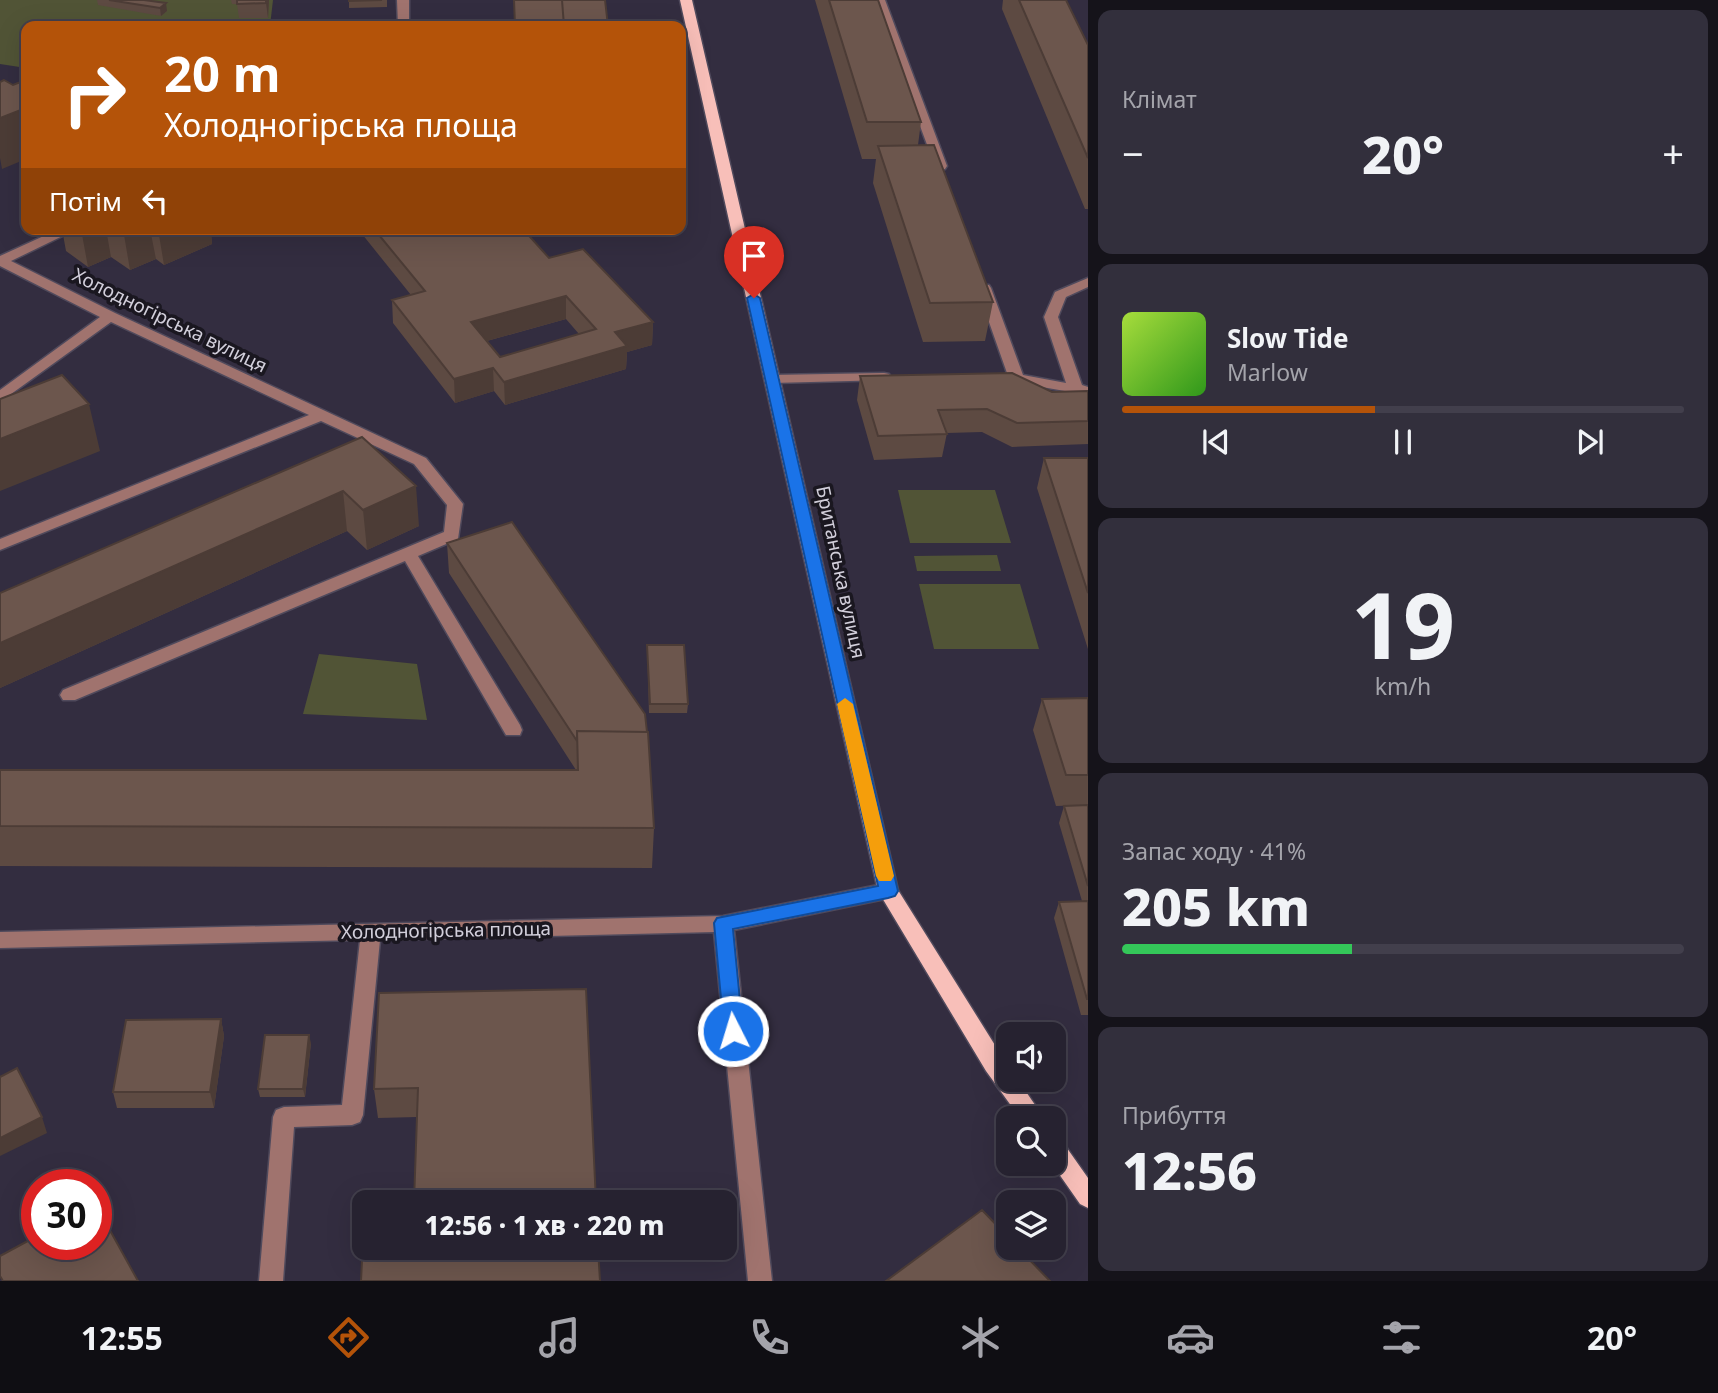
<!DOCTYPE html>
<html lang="uk">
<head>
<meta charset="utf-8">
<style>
	body { margin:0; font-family:"Noto Sans",sans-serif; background:#322f3c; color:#f1f3f6; height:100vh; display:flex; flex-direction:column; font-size:26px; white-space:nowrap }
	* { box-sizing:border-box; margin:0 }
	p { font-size:23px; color:#a4a4ab }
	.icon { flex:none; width:38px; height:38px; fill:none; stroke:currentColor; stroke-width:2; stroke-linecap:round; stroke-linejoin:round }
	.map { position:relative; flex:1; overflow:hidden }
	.panel { display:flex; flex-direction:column; gap:10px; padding:10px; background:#15131a; width:630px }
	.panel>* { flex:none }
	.guide { position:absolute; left:21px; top:21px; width:665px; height:214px; border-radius:14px; box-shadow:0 7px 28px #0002,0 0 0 2px #423f4c; background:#b45309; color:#fff; overflow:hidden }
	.tools { position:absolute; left:996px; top:1022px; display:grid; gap:14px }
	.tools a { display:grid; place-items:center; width:70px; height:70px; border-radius:14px; background:#262230; box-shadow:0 7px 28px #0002,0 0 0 2px #423f4c; font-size:35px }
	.speed { position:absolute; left:21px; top:1169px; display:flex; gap:14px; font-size:35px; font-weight:700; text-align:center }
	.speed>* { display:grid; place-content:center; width:91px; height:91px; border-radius:50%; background:#262230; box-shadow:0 7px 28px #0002,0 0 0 2px #423f4c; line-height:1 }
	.speed .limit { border:10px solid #d22; background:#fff; color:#111 }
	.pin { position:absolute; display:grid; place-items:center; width:60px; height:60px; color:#fff; margin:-72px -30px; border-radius:50% 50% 50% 0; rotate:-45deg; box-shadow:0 0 7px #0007 }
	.pin .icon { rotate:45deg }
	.me { position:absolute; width:77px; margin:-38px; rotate:355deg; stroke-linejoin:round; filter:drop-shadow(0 0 5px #0008) }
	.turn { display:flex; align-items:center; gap:24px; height:147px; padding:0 28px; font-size:32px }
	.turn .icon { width:91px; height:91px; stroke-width:2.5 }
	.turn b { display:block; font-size:49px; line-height:60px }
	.then { display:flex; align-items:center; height:66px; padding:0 28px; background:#0003; gap:14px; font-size:26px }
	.big { font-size:52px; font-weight:800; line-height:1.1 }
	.panel .card { flex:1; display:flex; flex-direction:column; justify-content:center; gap:10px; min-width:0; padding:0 24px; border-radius:14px; background:#322f3c }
	.panel .dial { align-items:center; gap:0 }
	.dial b { font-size:91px; line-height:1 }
	.song { display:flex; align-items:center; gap:21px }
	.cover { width:84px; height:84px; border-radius:10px; background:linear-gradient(135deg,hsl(80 70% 55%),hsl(110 70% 35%)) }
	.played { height:7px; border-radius:4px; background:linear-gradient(90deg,#b45309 45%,#423f4c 45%) }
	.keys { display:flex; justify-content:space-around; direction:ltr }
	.heat { display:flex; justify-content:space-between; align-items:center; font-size:38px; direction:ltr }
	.charge { height:10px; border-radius:5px; background:linear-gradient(90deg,#34c759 41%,#423f4c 0) }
	.trip { position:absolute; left:352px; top:1190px; width:385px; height:70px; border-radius:14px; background:#262230; box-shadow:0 7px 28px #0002,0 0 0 2px #423f4c; font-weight:800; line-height:70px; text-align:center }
	.dock { display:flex; height:112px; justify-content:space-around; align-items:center; background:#0f0e13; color:#a4a4ab }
	.dock .icon { width:49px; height:49px }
	.dock .on { color:#b45309 }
	.dock b { font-size:32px; color:#f1f3f6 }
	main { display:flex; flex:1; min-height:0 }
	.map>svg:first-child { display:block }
	.green { fill:#515436 }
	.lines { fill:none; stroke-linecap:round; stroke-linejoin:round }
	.minor-casing { stroke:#504a5c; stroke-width:3 }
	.major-casing { stroke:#504a5c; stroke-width:3 }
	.minor { fill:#a0736e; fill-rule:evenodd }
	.major { fill:#f8bfb9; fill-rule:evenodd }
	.wall { fill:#5d4a42; fill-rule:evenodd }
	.shaded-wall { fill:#4c3c36 }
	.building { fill:#6c564d; stroke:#4c3c36; stroke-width:2; fill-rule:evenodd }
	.route { fill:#1a73e8; stroke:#114b97; stroke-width:2 }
	.slow { fill:#f59e0b }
	.labels { text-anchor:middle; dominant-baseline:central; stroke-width:7; stroke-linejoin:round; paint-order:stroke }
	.street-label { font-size:19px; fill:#d2cfdb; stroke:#1a1720 }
</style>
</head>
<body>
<main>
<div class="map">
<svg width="1088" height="1281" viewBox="0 0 1088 1281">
	<rect width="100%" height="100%" fill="#332d40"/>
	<path class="green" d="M 0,0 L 273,0 L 270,26 L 26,26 L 26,68 L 0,64 Z
		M 898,490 L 995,490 L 1011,543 L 910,543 Z
		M 997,555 L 1001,571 L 917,571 L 914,556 Z
		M 919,584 L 1020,584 L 1039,649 L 934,649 Z
		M 319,654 L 417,664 L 427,720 L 303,714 Z"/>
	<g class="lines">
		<defs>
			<path id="minor" d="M 397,0 L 409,0 L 409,26 L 398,26 Z
				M 873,0 L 885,0 L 947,166 L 945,169 L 941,170 L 935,166 Z
				M 59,229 L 77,229 L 11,261 L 115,313 L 426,458 L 463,504 L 458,539 L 418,556 L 520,725 L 522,730 L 520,735 L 506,735 L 405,561 L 75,700 L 63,700 L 60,695 L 63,690 L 444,532 L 447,505 L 414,464 L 321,421 L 0,550 L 0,539 L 309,415 L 111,322 L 0,402 L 0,390 L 100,317 L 0,266 L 0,256 Z
				M 1088,278 L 1088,287 L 1066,297 L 1058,317 L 1082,385 L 1088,387 L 1088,395 L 1002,380 L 1000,377 L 1007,373 L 977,288 L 979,285 L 989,285 L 991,288 L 1023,375 L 1066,383 L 1044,317 L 1055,292 Z
				M 884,373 L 889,374 L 891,377 L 889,380 L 772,383 L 765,379 L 772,375 Z
				M 888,883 L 895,885 L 898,891 L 895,897 L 734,930 L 772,1281 L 748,1281 L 714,932 L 380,940 L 363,1115 L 360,1122 L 352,1125 L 294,1127 L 283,1281 L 259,1281 L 273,1117 L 276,1110 L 284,1107 L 342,1105 L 360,940 L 0,948 L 0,932 L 723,916 Z"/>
			<path id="major" d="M 680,0 L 692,0 L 898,890 L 1008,1066 L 1008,1080 L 1018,1080 L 1044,1118 L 1020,1118 L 986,1071 L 878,891 Z
				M 1054,1138 L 1062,1141 L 1088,1178 L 1088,1208 L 1080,1204 L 1052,1164 Z"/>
		</defs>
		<use href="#minor" class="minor-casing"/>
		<use href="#major" class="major-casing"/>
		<use href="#minor" class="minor"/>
		<use href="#major" class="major"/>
	</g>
	<path class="wall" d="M 97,0 L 144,0 L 167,11 L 161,16 L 98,5 Z
		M 231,0 L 269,0 L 268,18 L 239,18 L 237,4 L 232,4 Z
		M 349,0 L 387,0 L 387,7 L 349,8 Z
		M 815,0 L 878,0 L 921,122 L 918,145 L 993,302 L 985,341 L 923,342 L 873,183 L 876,159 L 862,159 Z
		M 1003,0 L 1066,0 L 1088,45 L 1088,209 L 1085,209 L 1002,9 Z
		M 62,229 L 221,229 L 211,234 L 212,244 L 164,265 L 156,259 L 130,270 L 111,257 L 88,267 L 66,251 Z
		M 358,229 L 523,229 L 549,258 L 653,322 L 652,345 L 627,352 L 626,369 L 505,405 L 494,391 L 455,403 L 393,323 L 392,300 L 411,295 ZM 566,319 L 579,334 L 500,357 L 487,341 Z
		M 860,376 L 1052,392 L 1088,391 L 1088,444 L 1012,447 L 982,432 L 947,433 L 942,457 L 874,460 L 857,400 Z
		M 362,437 L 419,526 L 367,550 L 347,531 L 0,688 L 0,593 Z
		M 1044,458 L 1088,458 L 1088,649 L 1037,488 Z
		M 447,543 L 654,828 L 652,868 L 0,866 L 0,770 L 576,770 L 449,573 Z
		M 647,645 L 688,704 L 687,713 L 649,713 Z
		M 1088,698 L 1088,805 L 1056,806 L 1033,730 L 1042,699 Z
		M 1088,805 L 1088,1015 L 1081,1015 L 1054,918 L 1059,902 L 1082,901 L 1059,823 L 1064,806 Z
		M 379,993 L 596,1202 L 417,1117 L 378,1118 L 374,1089 Z
		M 221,1019 L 224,1036 L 214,1108 L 117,1108 L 113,1092 Z
		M 311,1043 L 305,1097 L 260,1097 L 258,1089 Z"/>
	<path class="shaded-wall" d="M 266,0 L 269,0 L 268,18 L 266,3 Z
		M 166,3 L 167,11 L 161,16 L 160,8 Z
		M 26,108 L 26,159 L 2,169 L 0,158 L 0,118 Z
		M 81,229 L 106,229 L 111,257 L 88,267 Z
		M 123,229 L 150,229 L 156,259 L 130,270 Z
		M 158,229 L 221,229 L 211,234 L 212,244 L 164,265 Z
		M 566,296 L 566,319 L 472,345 L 471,322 Z
		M 653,322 L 652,345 L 627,352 L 626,369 L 505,405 L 504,382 L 615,332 Z
		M 493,368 L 494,391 L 455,403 L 454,379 Z
		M 89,404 L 100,451 L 0,491 L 0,439 Z
		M 416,486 L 419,526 L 367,550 L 363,510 Z
		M 343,491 L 347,531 L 0,688 L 0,643 Z
		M 221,1019 L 224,1036 L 214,1108 L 210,1092 Z
		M 309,1035 L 311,1043 L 305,1097 L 303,1089 Z
		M 42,1117 L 47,1133 L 0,1156 L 0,1138 Z"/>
	<path class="building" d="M 109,0 L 144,0 L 166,3 L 160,8 Z
		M 237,0 L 266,0 L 266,3 L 237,4 Z
		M 349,0 L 382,0 L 349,1 Z
		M 514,0 L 562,0 L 564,26 L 515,26 Z
		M 562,0 L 605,0 L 608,26 L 564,26 Z
		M 829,0 L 878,0 L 921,122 L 867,122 Z
		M 1019,0 L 1066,0 L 1088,45 L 1088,158 Z
		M 387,21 L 387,26 L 350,26 L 351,22 Z
		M 4,80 L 13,85 L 26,80 L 26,108 L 0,118 L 0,82 Z
		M 934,145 L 993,302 L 930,303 L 878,146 Z
		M 374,229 L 523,229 L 549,258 L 583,249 L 653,322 L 615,332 L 627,346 L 504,382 L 493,368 L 454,379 L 392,300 L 425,291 ZM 566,296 L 596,329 L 500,357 L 471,322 Z
		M 1012,373 L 1052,392 L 1088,391 L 1088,421 L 1017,423 L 987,409 L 938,410 L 947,434 L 878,436 L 860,376 Z
		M 62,375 L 89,404 L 0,439 L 0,399 Z
		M 362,437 L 416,486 L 363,510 L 343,491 L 0,643 L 0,593 Z
		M 1044,458 L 1088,458 L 1088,593 Z
		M 512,522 L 645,714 L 647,732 L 577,731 L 577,741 L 447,543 Z
		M 647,645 L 684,645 L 688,704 L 650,704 Z
		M 1088,698 L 1088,775 L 1066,775 L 1042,699 Z
		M 577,731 L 648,732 L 654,828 L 0,826 L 0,770 L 578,770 Z
		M 1088,805 L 1088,886 L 1064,806 Z
		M 1088,901 L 1088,999 L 1087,999 L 1059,902 Z
		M 586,989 L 596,1202 L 414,1202 L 418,1088 L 374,1089 L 379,993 Z
		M 221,1019 L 210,1092 L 113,1092 L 126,1020 Z
		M 265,1035 L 309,1035 L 303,1089 L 258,1089 Z
		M 17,1068 L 42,1117 L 0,1138 L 0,1077 Z
		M 96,1205 L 138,1281 L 3,1281 L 0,1276 L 0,1256 L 37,1236 L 37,1244 L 96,1244 Z
		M 982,1210 L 1008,1237 L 1008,1248 L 1018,1248 L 1050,1281 L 886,1281 Z
		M 363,1240 L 364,1240 L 364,1248 L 598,1248 L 600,1281 L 361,1281 Z"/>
	<path class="route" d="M 754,294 L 760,298 L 898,891 L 895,896 L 888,898 L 733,929 L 743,1031 L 740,1036 L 733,1039 L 727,1036 L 724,1031 L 714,923 L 717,918 L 878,886 L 747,298 Z"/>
	<path class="slow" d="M 845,698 L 853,704 L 894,876 L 891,881 L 879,881 L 876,876 L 837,704 Z"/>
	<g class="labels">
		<g class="street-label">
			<text transform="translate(170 320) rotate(26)">Холодногірська вулиця</text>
			<text transform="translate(841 572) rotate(78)">Британська вулиця</text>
			<text transform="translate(446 930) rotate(-1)">Холодногірська площа</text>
		</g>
	</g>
</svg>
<div class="tools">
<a><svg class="icon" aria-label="sound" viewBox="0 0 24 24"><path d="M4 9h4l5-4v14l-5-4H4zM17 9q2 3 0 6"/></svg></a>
<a><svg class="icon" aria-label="search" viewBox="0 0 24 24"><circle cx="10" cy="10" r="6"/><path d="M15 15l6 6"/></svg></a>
<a><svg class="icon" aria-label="layers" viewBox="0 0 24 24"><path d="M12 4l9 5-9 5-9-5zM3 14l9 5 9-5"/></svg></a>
</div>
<div class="speed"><div class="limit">30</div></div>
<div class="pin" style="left:754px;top:298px;background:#d93025"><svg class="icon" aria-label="arrive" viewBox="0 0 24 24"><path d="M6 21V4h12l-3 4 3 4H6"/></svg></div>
<svg class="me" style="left:733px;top:1031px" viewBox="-20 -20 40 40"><circle r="17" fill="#1a73e8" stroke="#fff" stroke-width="3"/><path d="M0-11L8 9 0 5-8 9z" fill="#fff"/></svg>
<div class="trip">12:56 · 1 хв · 220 m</div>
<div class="guide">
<div class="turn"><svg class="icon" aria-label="right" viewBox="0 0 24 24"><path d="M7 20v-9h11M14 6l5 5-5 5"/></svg><div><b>20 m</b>Холодногірська площа</div></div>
<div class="then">Потім<svg class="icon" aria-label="left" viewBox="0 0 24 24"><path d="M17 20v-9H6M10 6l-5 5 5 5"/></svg></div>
</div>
</div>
<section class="panel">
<div class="card"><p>Клімат</p>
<div class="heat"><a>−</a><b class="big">20°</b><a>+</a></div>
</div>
<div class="card">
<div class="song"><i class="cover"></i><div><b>Slow Tide</b><p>Marlow</p></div></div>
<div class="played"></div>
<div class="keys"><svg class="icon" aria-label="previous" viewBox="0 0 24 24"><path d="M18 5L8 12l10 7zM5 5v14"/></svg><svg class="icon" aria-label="pause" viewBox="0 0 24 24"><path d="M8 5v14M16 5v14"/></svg><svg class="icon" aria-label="next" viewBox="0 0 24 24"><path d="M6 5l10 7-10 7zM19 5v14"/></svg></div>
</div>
<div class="card dial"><b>19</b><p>km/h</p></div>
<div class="card"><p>Запас ходу · 41%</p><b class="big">205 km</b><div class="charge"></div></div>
<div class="card"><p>Прибуття</p><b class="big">12:56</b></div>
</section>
</main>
<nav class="dock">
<b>12:55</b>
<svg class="icon on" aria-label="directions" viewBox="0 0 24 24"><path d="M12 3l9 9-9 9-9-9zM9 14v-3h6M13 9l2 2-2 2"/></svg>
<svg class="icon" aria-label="music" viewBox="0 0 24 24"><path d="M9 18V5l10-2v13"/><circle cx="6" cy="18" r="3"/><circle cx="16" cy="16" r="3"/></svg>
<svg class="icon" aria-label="phone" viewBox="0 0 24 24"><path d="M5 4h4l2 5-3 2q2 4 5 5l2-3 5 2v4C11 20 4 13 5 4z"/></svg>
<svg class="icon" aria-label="climate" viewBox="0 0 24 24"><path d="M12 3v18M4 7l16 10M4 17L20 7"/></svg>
<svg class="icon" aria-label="car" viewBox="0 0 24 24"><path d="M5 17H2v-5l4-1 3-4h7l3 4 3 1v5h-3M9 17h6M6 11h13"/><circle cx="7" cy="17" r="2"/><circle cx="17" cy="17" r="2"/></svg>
<svg class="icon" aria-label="filters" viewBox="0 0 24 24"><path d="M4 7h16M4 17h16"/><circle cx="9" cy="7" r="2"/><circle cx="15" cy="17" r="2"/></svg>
<b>20°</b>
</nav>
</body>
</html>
